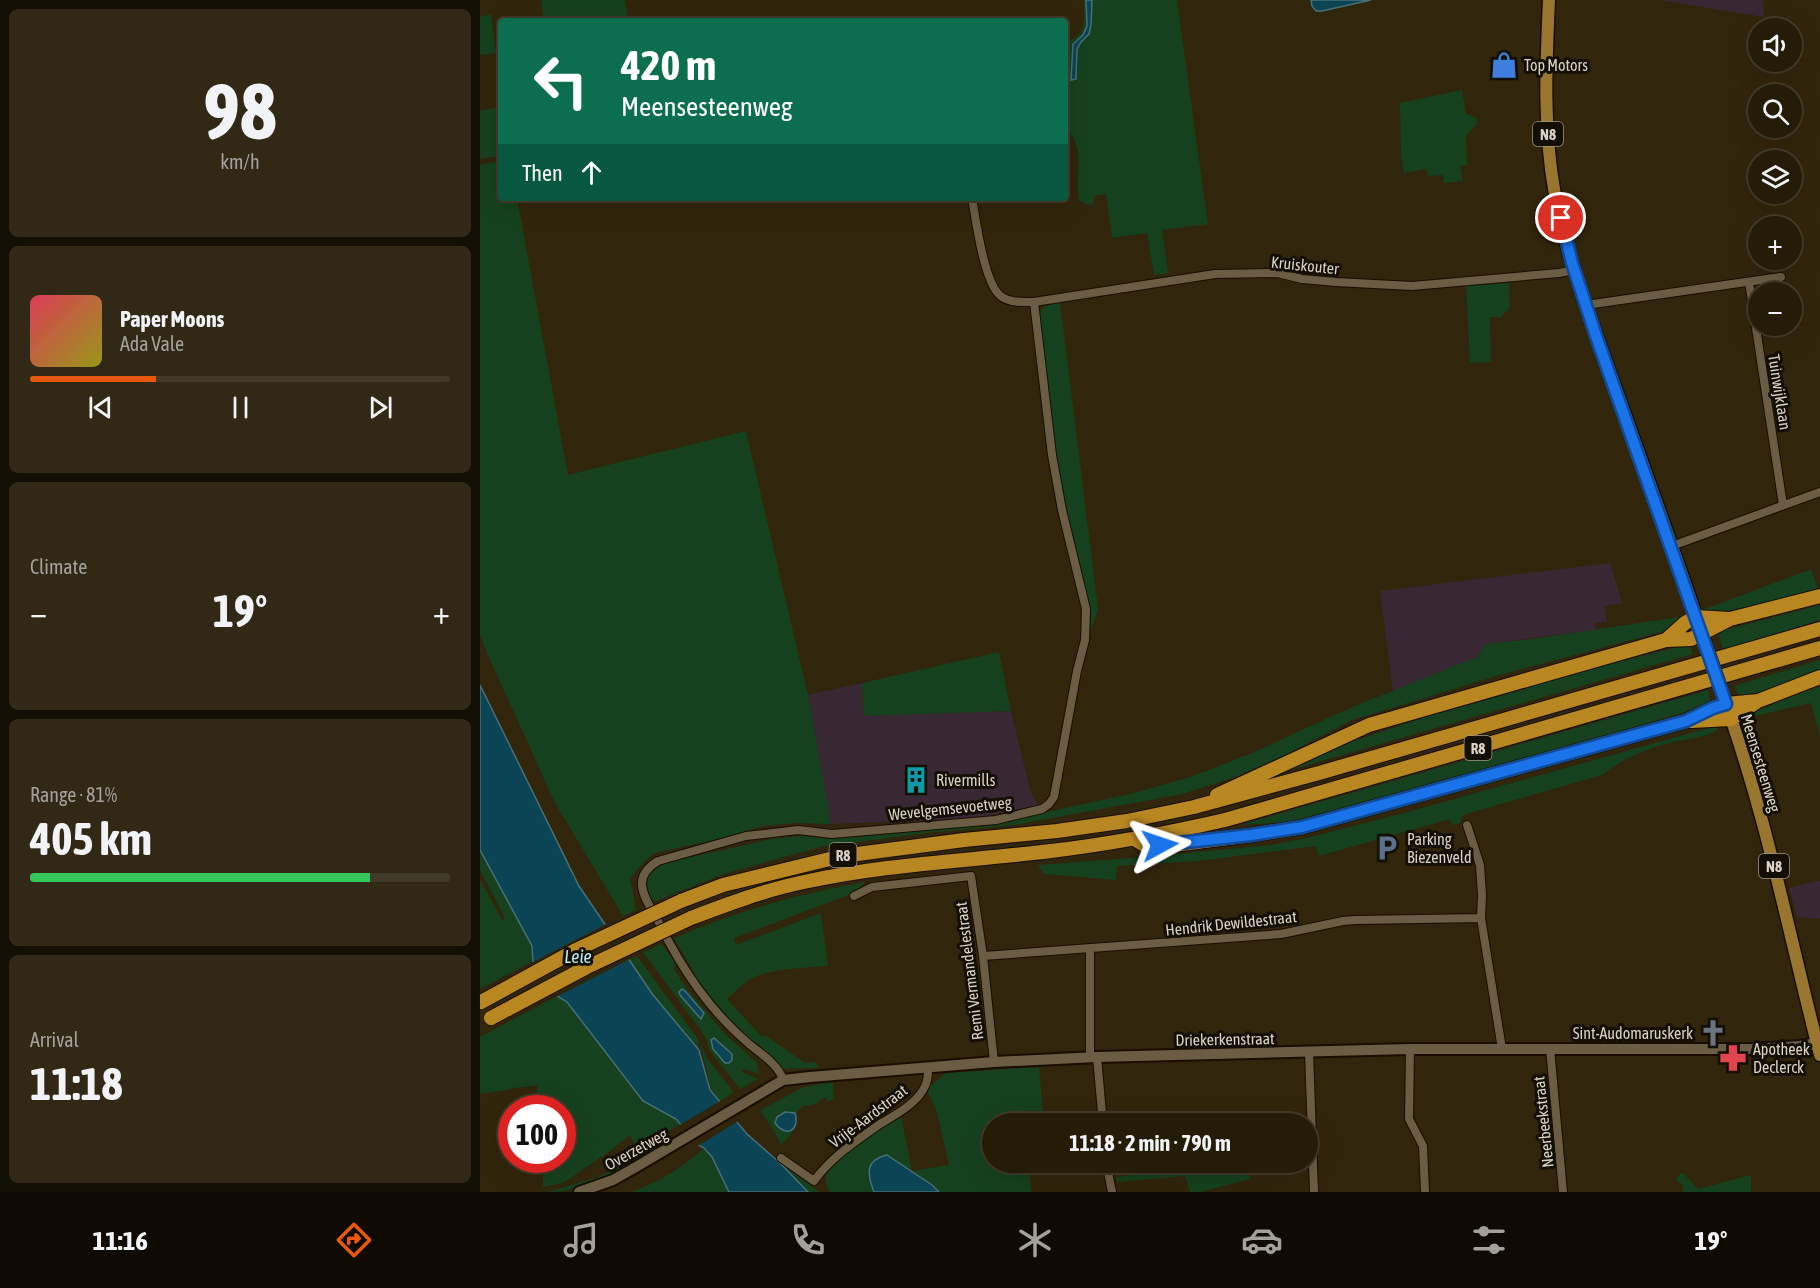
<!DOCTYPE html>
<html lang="en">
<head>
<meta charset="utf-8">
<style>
	body { margin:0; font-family:"Asap Condensed",sans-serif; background:#312916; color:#f1f3f6; height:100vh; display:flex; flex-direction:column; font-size:22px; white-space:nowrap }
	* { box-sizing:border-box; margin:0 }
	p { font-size:20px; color:#a3a19c }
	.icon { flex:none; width:33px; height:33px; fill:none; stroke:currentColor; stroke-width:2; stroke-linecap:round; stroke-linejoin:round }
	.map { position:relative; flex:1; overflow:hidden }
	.drawer { display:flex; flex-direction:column; gap:9px; padding:9px; background:#140f04; width:480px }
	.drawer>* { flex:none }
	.banner { position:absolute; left:18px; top:18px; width:570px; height:183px; border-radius:6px; box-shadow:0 6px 24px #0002,0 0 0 2px #423a29; background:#0b6e4f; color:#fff; overflow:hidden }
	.tools { position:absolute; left:1268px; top:18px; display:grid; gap:12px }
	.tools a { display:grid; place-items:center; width:54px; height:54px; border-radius:50%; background:#251c08; box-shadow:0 6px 24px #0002,0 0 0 2px #423a29; font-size:30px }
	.speed { position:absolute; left:18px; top:1095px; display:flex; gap:12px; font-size:30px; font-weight:700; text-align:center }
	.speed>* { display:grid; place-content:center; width:78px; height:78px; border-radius:50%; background:#251c08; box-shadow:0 6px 24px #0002,0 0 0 2px #423a29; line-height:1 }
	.speed .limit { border:9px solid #d22; background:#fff; color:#111 }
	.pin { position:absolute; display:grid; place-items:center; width:51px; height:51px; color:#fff; margin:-26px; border:3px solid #fff; border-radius:50%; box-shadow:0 2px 6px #0007 }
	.me { position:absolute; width:66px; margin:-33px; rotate:85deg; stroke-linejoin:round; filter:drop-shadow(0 0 4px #0008) }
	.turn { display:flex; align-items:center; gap:21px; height:126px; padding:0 24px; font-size:27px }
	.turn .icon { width:78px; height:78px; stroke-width:2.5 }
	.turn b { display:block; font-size:42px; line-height:51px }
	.then { display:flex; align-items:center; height:57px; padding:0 24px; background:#0003; gap:12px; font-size:22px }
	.big { font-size:45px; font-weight:700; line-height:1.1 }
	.drawer .widget { flex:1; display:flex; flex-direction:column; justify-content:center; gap:9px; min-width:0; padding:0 21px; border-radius:9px; background:#312916 }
	.drawer .dial { align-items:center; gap:0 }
	.dial b { font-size:78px; line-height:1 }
	.song { display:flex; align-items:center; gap:18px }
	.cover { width:72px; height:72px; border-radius:9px; background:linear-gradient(135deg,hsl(350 70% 55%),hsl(60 70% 35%)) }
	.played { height:6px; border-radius:3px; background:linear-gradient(90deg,#ea580c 30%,#423a29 30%) }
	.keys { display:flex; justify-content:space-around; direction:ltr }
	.heat { display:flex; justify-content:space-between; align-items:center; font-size:33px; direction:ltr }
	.charge { height:9px; border-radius:4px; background:linear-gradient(90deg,#34c759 81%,#423a29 0) }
	.trip { position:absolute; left:502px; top:1113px; width:336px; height:60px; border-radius:30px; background:#251c08; box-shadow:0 6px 24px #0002,0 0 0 2px #423a29; font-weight:700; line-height:60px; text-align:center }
	.dock { display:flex; height:96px; justify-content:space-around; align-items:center; background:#0f0b03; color:#a3a19c }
	.dock .icon { width:42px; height:42px }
	.dock .current { color:#ea580c }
	.dock b { font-size:27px; color:#f1f3f6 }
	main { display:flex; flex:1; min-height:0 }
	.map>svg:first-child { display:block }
	.industrial { fill:#382833 }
	.green { fill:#16411e; fill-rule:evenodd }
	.water { fill:#0a4455; stroke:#486f76; stroke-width:1.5 }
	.pier { fill:#31250b }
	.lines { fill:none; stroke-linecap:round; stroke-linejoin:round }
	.street-casing { stroke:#180d00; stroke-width:10 }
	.secondary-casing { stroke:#180d00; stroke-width:14 }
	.primary-casing { stroke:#180d00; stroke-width:15 }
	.highway-casing { stroke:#180d00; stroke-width:16 }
	.street { stroke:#6b5d43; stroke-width:8 }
	.secondary { stroke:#6b5d43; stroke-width:10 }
	.primary { stroke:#99762f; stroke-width:12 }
	.highway { stroke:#b88721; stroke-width:14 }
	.primary-bridge-casing { stroke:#180d00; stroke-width:15; stroke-linecap:butt }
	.highway-bridge-casing { stroke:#180d00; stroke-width:16; stroke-linecap:butt }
	.primary-bridge { stroke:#99762f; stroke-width:12 }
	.highway-bridge { stroke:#b88721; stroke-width:14 }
	.route-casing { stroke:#114b97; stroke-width:15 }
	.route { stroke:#1a73e8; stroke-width:10 }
	.labels { text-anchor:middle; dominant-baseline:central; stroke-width:6; stroke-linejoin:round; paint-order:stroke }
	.shield { fill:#140f05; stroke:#9f988b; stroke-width:1.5 }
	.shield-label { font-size:15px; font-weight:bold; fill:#dad2c4 }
	.poi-label { font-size:16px; fill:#dad2c4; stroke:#140f05; text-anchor:start }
	.street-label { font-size:16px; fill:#dad2c4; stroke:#140f05 }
	.water-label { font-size:18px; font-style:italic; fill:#bcebfc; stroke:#140f05 }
</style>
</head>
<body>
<main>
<section class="drawer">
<div class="widget dial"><b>98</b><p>km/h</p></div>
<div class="widget">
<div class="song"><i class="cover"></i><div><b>Paper Moons</b><p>Ada Vale</p></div></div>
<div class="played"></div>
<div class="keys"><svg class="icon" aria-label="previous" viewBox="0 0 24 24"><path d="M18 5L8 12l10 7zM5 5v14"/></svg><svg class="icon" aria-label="pause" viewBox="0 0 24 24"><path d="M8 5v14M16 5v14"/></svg><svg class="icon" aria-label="next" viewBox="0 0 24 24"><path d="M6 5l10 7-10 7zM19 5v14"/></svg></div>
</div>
<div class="widget"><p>Climate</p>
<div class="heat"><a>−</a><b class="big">19°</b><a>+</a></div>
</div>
<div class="widget"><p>Range · 81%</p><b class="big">405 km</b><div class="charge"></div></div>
<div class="widget"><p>Arrival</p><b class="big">11:18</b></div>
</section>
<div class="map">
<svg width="1340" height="1192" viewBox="0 0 1340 1192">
	<rect width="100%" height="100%" fill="#31250b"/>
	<path class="industrial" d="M 1180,0 L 1283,0 L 1284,17 Z
		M 1130,563 L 1142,603 L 1125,606 L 1127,622 L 1115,623 L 1116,630 L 1006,644 L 997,657 L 913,691 L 900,591 Z
		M 382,683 L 384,716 L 531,711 L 550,790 L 558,805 L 493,819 L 350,824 L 328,695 Z
		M 1337,881 L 1340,881 L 1340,919 L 1317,917 L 1309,888 Z"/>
	<path class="green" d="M 62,0 L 145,0 L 148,21 L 63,21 Z
		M 604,0 L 697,0 L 728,224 L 682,230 L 688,273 L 674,275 L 667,233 L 632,238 L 626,194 L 615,196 L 612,205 L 605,204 L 599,200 C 594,176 606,152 589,132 L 585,132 L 585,43 C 608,34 604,22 604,0 Z
		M 11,14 L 16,53 L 0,55 L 0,17 Z
		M 982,90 L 986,114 L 997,118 L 997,124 L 986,136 L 987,165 L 980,166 L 983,181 L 964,183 L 963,175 L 948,176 L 946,169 L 924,173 L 921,154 L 920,103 Z
		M 21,107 L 21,156 L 0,159 L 0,111 Z
		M 21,161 L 21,198 L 37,198 L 88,475 L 266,431 L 328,695 L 349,812 L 350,824 L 317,823 L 282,826 L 256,835 L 175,853 L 165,861 L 150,878 L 156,910 L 143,916 L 75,803 L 7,653 L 0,635 L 0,165 Z
		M 1029,283 L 1030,307 L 1021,317 L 1010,317 L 1011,362 L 990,363 L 986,286 Z
		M 580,302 L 618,608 L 615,620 L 610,630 L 610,617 L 581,487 L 558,318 C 560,306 569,304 580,302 Z
		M 1331,569 L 1338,589 L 1233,615 L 1222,610 Z
		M 1340,605 L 1340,620 L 1243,650 L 1238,632 Z
		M 1199,617 L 1200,621 L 1197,624 L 1185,631 L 1020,675 L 872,720 L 807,754 L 758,776 L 702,794 L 534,825 L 446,833 L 340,847 L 244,874 L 173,902 C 164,881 163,874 185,863 L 296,838 L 324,836 L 339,838 L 381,836 L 521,822 L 654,793 L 710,777 L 770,754 L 870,708 L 997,657 L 1006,644 L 1053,639 Z
		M 1209,644 L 1213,654 L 810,770 L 870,742 L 1026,691 Z
		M 519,652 L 531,711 L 384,716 L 382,683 Z
		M 1340,660 L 1340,672 L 1305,686 L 1259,697 L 1254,686 Z
		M 1340,686 L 1340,736 L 1331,703 L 1266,718 L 1268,714 Z
		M 1228,690 L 1230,701 L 1223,707 L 910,798 L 808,822 L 760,825 Z
		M 1236,726 L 1238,730 C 1220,740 1201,739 1182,745 C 1161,751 1139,761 1122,775 L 983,815 L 979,824 L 972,825 L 970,819 L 839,856 L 836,846 L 719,861 L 637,866 L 636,880 L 564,874 L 558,865 L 677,856 L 791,845 L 827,838 L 928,812 Z
		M 0,850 L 52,946 L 53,961 L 0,989 L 0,879 L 22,920 L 25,918 L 0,870 Z
		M 386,882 L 371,894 L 254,938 L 256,945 L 341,913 L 348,966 C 325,968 298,968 277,976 C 265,981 256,991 247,999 L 282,1037 L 285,1035 L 325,1063 L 336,1062 L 338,1068 L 302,1069 L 295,1060 L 271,1042 L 226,994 L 194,938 C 258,911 317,894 386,882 Z
		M 182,944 L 195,963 L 194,969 L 206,988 L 245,1034 L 277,1063 L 279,1074 L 264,1069 L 262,1072 L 278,1079 L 260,1089 L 230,1051 L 225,1036 L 163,952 Z
		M 157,956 L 218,1039 L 227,1058 L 252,1090 L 253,1093 L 240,1101 L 231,1089 L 220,1043 L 218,1043 L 219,1050 L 173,995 L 149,960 Z
		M 77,996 L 87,1002 L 163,1101 L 196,1119 L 200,1124 L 158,1152 L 150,1135 L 130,1151 L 83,1183 L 63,1187 L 63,1160 L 82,1160 L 82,1108 L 58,1108 L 57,1085 L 0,1094 L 0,1037 Z
		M 559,1067 L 563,1112 L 572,1113 L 576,1123 L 513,1124 L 513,1162 L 553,1163 L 549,1164 L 551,1192 L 459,1192 L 452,1185 L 407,1155 L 393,1190 L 394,1192 L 350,1192 C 347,1186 344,1181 347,1174 C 355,1157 404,1128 421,1116 L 432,1171 L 469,1165 L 457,1112 L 448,1092 L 448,1088 L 466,1073 Z
		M 353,1082 L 354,1100 L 347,1101 L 345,1097 C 339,1102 331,1108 324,1105 L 316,1113 C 320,1127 310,1135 301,1145 L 293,1129 L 280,1110 L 324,1087 ZM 305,1112 L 313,1112 L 304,1131 L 296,1125 L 295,1120 Z
		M 767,1117 L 767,1123 L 733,1123 L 733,1118 Z
		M 174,1147 L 175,1149 C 142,1169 107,1192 68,1192 L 118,1177 Z
		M 224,1148 L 232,1157 L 249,1192 L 151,1192 C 178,1183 203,1167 224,1148 Z
		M 300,1163 L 339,1192 L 328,1192 Z
		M 769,1163 L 770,1179 L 720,1192 L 710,1192 L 705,1176 L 637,1182 L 636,1177 L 704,1170 L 704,1163 Z
		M 1202,1172 L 1218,1189 L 1271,1175 L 1271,1192 L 1203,1192 L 1203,1186 L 1196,1179 Z"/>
	<path class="water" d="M 606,0 L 612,0 L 611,25 L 609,34 L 601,42 L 597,49 L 596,79 L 591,80 L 593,44 L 603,35 L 607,26 Z
		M 831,0 L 891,0 L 842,11 L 836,11 L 832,6 Z
		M 0,685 L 99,886 L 173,995 L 219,1050 L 230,1090 L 267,1134 L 300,1163 L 328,1192 L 249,1192 L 232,1157 L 224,1148 L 218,1145 L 196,1119 L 163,1101 L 87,1002 L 77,996 L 53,961 L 52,946 L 0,850 Z
		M 202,989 L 205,991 L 224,1013 L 221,1019 L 200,995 L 199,992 Z
		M 234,1038 L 252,1054 L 252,1060 L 249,1063 L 245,1063 L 233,1049 L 231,1040 Z
		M 305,1112 L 315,1113 C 320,1131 306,1138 295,1123 L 297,1117 Z
		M 407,1155 L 452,1185 L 459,1192 L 394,1192 C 387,1174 385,1160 407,1155 Z"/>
	<path class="pier" d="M 128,923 L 152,958 L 74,998 L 51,963 Z
		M 242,1100 L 260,1120 L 216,1147 L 198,1126 Z"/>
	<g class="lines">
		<defs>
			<path id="street" d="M 492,198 C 496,219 504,286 522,297 C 531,303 543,302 554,302 L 735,274 L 798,273 L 822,279 L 856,282 L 932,286 L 1079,273 L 1094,270
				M 1269,282 L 1303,505
				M 1106,305 L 1301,277
				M 1192,546 L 1340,492
				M 987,825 L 1000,865 L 1002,895 L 1001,918 L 1022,1049
				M 374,896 L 392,887 L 491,876 L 503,956 L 514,1062
				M 610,948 L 610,1058
				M 503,956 L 801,934 L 863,921 L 875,920 L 1001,918
				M 1070,1048 L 1083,1192
				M 930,1049 L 929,1119 L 943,1146 L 945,1192
				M 829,1052 L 834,1192
				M 617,1057 L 623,1124
				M 303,1080 C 299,1065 280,1053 269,1044 C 229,1010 202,969 179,923 C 167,900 148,879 178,861 L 266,836 L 318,830 L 352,834 L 516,820 L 562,809 L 569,804 L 574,797 L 597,671 L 605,640 L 606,609 L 582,510 L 572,455 L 554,302
				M 301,1158 L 334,1181 C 351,1157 376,1141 400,1124 C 415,1115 434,1105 443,1090 C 448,1082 448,1076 448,1067
				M 626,1162 L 632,1192"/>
			<path id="secondary" d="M 99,1192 L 133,1180 L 156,1167 L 303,1080 L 330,1077 L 514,1062 L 617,1057 L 930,1049 L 1274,1049 L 1320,1046 L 1337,1043"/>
			<path id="primary" d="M 1069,0 C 1066,65 1063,130 1075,195 C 1087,258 1111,320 1133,381 C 1164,468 1196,555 1225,642
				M 1243,696 C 1286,813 1309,935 1340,1055"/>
			<path id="highway" d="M 1186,640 L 1205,623 L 1216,617 L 1250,619 L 1340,596
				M 1211,721 L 1251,719 L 1278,701 L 1340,677
				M 737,795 L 889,725 L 1186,640 L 1211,639 L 1250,619
				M 656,840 L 666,846 L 693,845 L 771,835 L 822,827 L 1206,721 L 1233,708 L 1246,704 L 1278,701
				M 201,901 L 243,885 L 362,856 L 484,840 L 577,831 L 647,821 L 714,807 L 839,773 L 1340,629
				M 211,918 C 248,904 285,890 324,882 C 405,864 489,861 571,851 C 630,844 688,833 745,820 L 1340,648"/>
		</defs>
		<use href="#street" class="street-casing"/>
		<use href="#secondary" class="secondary-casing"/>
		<use href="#primary" class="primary-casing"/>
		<use href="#highway" class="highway-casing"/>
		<use href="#street" class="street"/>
		<use href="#secondary" class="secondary"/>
		<use href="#primary" class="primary"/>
		<use href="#highway" class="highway"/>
		<defs>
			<path id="primary-bridge" d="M 1226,646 L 1242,692"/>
			<path id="highway-bridge" d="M 1,1002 L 98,949 L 201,901
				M 11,1018 L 107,967 L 211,918"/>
		</defs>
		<use href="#primary-bridge" class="primary-bridge-casing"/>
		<use href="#highway-bridge" class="highway-bridge-casing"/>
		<use href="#primary-bridge" class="primary-bridge"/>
		<use href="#highway-bridge" class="highway-bridge"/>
	</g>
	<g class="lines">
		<defs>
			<path id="route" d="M 680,845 L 771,835 L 822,827 L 1206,721 L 1233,708 L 1246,704 L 1116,336 L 1092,263 L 1081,218"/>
		</defs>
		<use href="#route" class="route-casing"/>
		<use href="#route" class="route"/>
	</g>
	<defs>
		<symbol id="shop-bare" viewBox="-9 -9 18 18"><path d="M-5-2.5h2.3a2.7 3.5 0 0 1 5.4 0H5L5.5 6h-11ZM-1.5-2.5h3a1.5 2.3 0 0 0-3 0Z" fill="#3f7fe0" stroke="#140f05" stroke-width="2.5" paint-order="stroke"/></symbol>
		<symbol id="building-bare" viewBox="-9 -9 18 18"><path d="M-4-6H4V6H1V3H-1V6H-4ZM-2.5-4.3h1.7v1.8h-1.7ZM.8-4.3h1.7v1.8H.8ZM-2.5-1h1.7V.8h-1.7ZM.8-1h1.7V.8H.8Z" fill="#0f9aa8" stroke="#140f05" stroke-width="2.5" paint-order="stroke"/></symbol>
		<symbol id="parking-bare" viewBox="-9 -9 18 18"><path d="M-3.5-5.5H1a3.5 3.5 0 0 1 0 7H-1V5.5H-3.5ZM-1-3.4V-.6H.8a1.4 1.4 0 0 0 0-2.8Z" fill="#5c6f8a" stroke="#140f05" stroke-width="2.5" paint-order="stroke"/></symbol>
		<symbol id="church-bare" viewBox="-9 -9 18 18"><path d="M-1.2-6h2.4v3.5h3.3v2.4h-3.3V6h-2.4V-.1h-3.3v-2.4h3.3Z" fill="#6b7280" stroke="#140f05" stroke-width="2.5" paint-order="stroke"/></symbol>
		<symbol id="pharmacy-bare" viewBox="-9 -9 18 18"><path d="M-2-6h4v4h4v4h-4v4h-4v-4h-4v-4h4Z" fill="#e0444e" stroke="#140f05" stroke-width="2.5" paint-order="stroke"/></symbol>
	</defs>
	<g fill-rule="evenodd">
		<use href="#shop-bare" x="1005" y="46" width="38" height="38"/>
		<use href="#building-bare" x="417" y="761" width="38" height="38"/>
		<use href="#parking-bare" x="888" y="829" width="38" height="38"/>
		<use href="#church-bare" x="1214" y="1014" width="38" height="38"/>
		<use href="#pharmacy-bare" x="1234" y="1039" width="38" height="38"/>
	</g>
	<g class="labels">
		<g class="shield">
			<rect x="1053" y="122" width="30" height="24" rx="4.5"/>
			<rect x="984.5" y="736" width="27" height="24" rx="4.5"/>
			<rect x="349.5" y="843" width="27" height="24" rx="4.5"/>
			<rect x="1279" y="854" width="30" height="24" rx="4.5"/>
		</g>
		<g class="shield-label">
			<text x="1068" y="134">N8</text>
			<text x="998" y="748">R8</text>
			<text x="363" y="855">R8</text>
			<text x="1294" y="866">N8</text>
		</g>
		<g class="poi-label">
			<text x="1044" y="65">Top Motors</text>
			<text x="456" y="780">Rivermills</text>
			<text x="927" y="839">Parking<tspan x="927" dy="18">Biezenveld</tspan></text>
			<text x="1213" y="1033" text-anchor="end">Sint-Audomaruskerk</text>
			<text x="1273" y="1049">Apotheek<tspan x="1273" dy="18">Declerck</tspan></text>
		</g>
		<g class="street-label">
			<text transform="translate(825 265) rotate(6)">Kruiskouter</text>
			<text transform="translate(1300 392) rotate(81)">Tuinwijklaan</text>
			<text transform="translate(1281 763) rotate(73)">Meensesteenweg</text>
			<text transform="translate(470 808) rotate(-6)">Wevelgemsevoetweg</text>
			<text transform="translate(751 923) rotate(-6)">Hendrik Dewildestraat</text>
			<text transform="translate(489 971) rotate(-97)">Remi Vermandelestraat</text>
			<text transform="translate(745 1039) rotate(-1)">Driekerkenstraat</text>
			<text transform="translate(388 1116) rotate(-37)">Vrije-Aardstraat</text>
			<text transform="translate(1063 1122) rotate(-96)">Neerbeekstraat</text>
			<text transform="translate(156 1149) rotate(-29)">Overzetweg</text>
		</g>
		<g class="water-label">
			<text x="98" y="956">Leie</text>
		</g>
	</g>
</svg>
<div class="tools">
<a><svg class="icon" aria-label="sound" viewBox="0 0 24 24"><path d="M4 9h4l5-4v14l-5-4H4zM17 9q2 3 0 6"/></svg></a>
<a><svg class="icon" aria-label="search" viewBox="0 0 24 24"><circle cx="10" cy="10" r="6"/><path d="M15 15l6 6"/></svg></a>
<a><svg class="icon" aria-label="layers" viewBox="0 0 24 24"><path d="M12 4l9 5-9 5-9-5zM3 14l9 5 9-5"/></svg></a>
<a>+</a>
<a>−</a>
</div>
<div class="speed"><div class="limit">100</div></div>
<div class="pin" style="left:1081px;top:218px;background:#d93025"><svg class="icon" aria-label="arrive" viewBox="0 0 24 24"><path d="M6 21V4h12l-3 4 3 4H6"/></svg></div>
<svg class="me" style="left:680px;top:845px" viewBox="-20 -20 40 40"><path d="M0-17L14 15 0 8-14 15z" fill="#1a73e8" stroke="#fff" stroke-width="4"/></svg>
<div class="trip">11:18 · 2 min · 790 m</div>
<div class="banner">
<div class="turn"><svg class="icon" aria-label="left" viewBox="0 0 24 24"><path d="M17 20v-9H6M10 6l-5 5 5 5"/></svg><div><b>420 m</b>Meensesteenweg</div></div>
<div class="then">Then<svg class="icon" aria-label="ahead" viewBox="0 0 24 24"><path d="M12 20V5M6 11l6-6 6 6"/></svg></div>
</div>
</div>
</main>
<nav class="dock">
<b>11:16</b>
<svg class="icon current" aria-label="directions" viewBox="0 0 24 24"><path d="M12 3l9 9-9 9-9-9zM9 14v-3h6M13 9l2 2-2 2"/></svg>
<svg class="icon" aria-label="music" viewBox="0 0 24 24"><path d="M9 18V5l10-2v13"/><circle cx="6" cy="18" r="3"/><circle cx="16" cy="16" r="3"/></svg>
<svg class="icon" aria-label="phone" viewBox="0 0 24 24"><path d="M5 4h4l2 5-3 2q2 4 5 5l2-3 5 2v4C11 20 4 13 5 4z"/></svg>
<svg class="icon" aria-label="climate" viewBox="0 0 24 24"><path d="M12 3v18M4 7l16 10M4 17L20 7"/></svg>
<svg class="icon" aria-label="car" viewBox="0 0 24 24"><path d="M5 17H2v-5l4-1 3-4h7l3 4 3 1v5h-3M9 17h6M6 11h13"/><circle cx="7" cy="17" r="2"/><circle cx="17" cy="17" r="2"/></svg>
<svg class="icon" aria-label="filters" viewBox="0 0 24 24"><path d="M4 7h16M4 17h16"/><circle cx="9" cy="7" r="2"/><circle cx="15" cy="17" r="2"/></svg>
<b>19°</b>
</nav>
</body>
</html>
